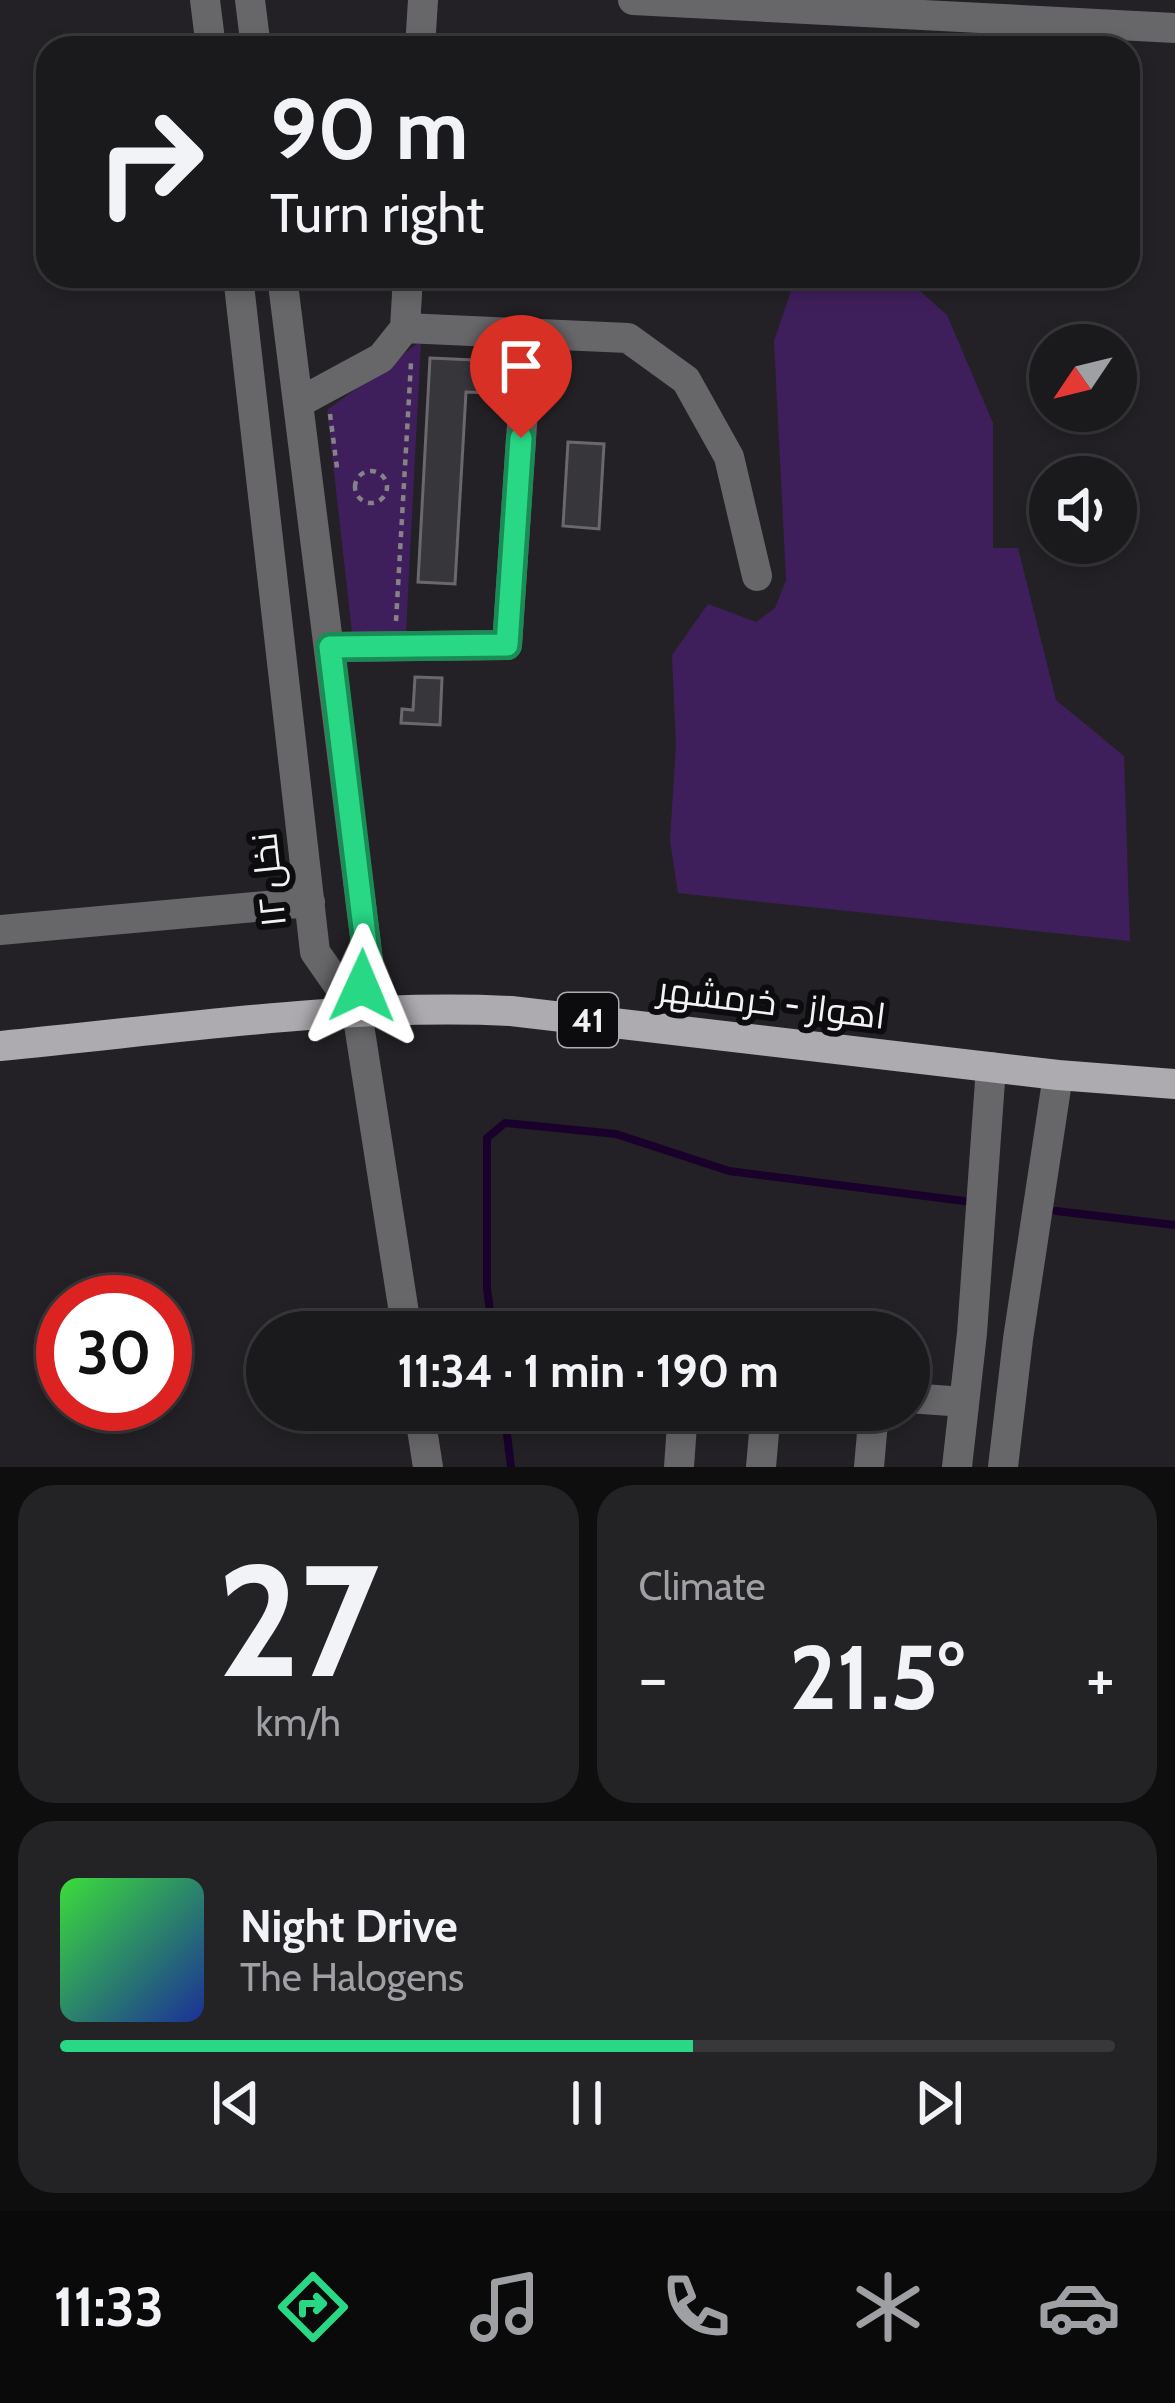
<!DOCTYPE html>
<html lang="en">
<head>
<meta charset="utf-8">
<style>
	body { margin:0; font-family:Cabin,Cairo,sans-serif; background:#232225; color:#f1f3f6; height:100vh; display:flex; flex-direction:column; font-size:45px; white-space:nowrap }
	* { box-sizing:border-box; margin:0 }
	p { font-size:39px; color:#9fa0a3 }
	.icon { flex:none; width:66px; height:66px; fill:none; stroke:currentColor; stroke-width:2; stroke-linecap:round; stroke-linejoin:round }
	.map { position:relative; height:1467px; overflow:hidden }
	.details { display:flex; flex-direction:column; gap:18px; padding:18px; background:#0e0e0f; flex:1 }
	.details>* { flex:none }
	.banner { position:absolute; left:36px; top:36px; width:1104px; height:252px; border-radius:36px; box-shadow:0 6px 18px #0003,0 0 0 3px #38383b; background:#1a191c; color:#f1f3f6; overflow:hidden }
	.needle { width:78px; rotate:235deg }
	.buttons { position:absolute; left:1029px; top:324px; display:grid; gap:24px }
	.buttons a { display:grid; place-items:center; width:108px; height:108px; border-radius:50%; background:#1a191c; box-shadow:0 6px 18px #0003,0 0 0 3px #38383b; font-size:60px }
	.speed { position:absolute; left:36px; top:1275px; display:flex; gap:24px; font-size:60px; font-weight:700; text-align:center }
	.speed>* { display:grid; place-content:center; width:156px; height:156px; border-radius:50%; background:#1a191c; box-shadow:0 6px 18px #0003,0 0 0 3px #38383b; line-height:1 }
	.speed .limit { border:18px solid #d22; background:#fff; color:#111 }
	.pin { position:absolute; display:grid; place-items:center; width:102px; height:102px; color:#fff; margin:-123px -51px; border-radius:50% 50% 50% 0; rotate:-45deg; box-shadow:0 0 12px #0007 }
	.pin .icon { rotate:45deg }
	.me { position:absolute; width:132px; margin:-66px; rotate:1deg; stroke-linejoin:round; filter:drop-shadow(0 0 9px #0008) }
	.turn { display:flex; align-items:center; gap:42px; height:252px; padding:0 36px; font-size:54px }
	.turn .icon { width:156px; height:156px; stroke-width:2.5 }
	.turn b { display:block; font-size:84px; line-height:102px }
	.big { font-size:90px; font-weight:700; line-height:1.1 }
	.details .card { flex:1; display:flex; flex-direction:column; justify-content:center; gap:18px; min-width:0; padding:0 42px; border-radius:36px; background:#232225 }
	.details .dial { align-items:center; gap:0 }
	.dial b { font-size:156px; line-height:1 }
	.song { display:flex; align-items:center; gap:36px }
	.cover { width:144px; height:144px; border-radius:18px; background:linear-gradient(135deg,hsl(120 70% 55%),hsl(230 70% 35%)) }
	.played { height:12px; border-radius:6px; background:linear-gradient(90deg,#28d885 60%,#38383b 60%) }
	.keys { display:flex; justify-content:space-around; direction:ltr }
	.heat { display:flex; justify-content:space-between; align-items:center; font-size:66px; direction:ltr }
	.details .tiles { flex:1; display:grid; gap:18px; grid-template-columns:1fr 1fr }
	.card:last-child { grid-column:span 2 }
	.trip { position:absolute; left:246px; top:1311px; width:684px; height:120px; border-radius:60px; background:#1a191c; box-shadow:0 6px 18px #0003,0 0 0 3px #38383b; font-weight:700; line-height:120px; text-align:center }
	.dock { display:flex; height:192px; justify-content:space-around; align-items:center; background:#0a0a0b; color:#9fa0a3 }
	.dock .icon { width:84px; height:84px }
	.dock .active { color:#28d885 }
	.dock b { font-size:54px; color:#f1f3f6 }
	.map>svg:first-child { display:block }
	.green { fill:#3f1f5b }
	.lines { fill:none; stroke-linecap:round; stroke-linejoin:round }
	.stream { stroke:#19012c; stroke-width:8 }
	.building { fill:#37363a; stroke:#6a686d; stroke-width:3 }
	.path { stroke:#858387; stroke-width:4.5; stroke-dasharray:6 6; stroke-linecap:butt }
	.minor { stroke:#676668; stroke-width:30 }
	.major { stroke:#adabaf; stroke-width:30 }
	.route-casing { stroke:#1a8c56; stroke-width:30 }
	.route { stroke:#28d885; stroke-width:21 }
	.labels { text-anchor:middle; dominant-baseline:central; stroke-width:12; stroke-linejoin:round; paint-order:stroke }
	.shield { fill:#0c0b0d; stroke:#adacaf; stroke-width:3 }
	.shield-label { font-size:33px; font-weight:bold; fill:#f2f1f4 }
	.street-label { font-size:36px; fill:#f2f1f4; stroke:#0c0b0d }
</style>
</head>
<body>
<div class="map">
<svg width="1175" height="1467" viewBox="0 0 1175 1467">
	<rect width="100%" height="100%" fill="#232125"/>
	<path class="green" d="M 796,276 L 903,276 L 947,315 L 993,423 L 993,548 L 1018,548 L 1056,700 L 1124,756 L 1130,941 L 678,893 L 670,840 L 676,745 L 672,655 L 708,604 L 756,622 L 775,608 L 786,580 L 774,341 Z
		M 421,341 L 406,632 L 352,632 L 327,410 Z"/>
	<g class="lines">
		<path class="stream" d="M 1056,1211 L 1175,1225
			M 493,1332 L 487,1289 L 487,1138 L 505,1123 L 616,1134 L 729,1171 L 964,1201
			M 504,1410 L 511,1467"/>
	</g>
	<path class="building" d="M 430,358 L 496,361 L 494,393 L 466,392 L 455,584 L 418,582 Z
		M 568,442 L 604,444 L 599,529 L 563,526 Z
		M 415,677 L 442,678 L 440,725 L 401,723 L 402,709 L 413,710 Z"/>
	<g class="lines">
		<path class="path" d="M 330,414 L 337,468
			M355 487a16 16 0 1 1 32 0a16 16 0 1 1-32 0Z
			M 396,621 L 411,363"/>
		<path class="minor" d="M 205,0 L 211,48
			M 250,0 L 256,48
			M 633,0 L 1175,28
			M 420,48 L 423,0
			M 238,276 L 315,952 L 357,1012
			M 282,276 L 368,961 L 357,1012 L 407,1332
			M 405,328 L 628,338 L 686,380 L 729,457 L 757,576
			M 298,403 L 381,358 L 405,328 L 408,276
			M 330,647 L 507,645 L 524,396
			M 0,930 L 310,902
			M 909,1398 L 964,1402
			M 419,1410 L 428,1467
			M 679,1467 L 683,1410
			M 761,1467 L 766,1410
			M 869,1467 L 874,1410
			M 957,1467 L 972,1333 L 991,1067
			M 1003,1467 L 1018,1339 L 1058,1075"/>
		<path class="major" d="M 0,1046 C 169,1030 341,1003 511,1011 L 1058,1075 L 1175,1084"/>
	</g>
	<g class="lines">
		<defs>
			<path id="route" d="M 362,986 L 368,961 L 330,647 L 507,645 L 521,438"/>
		</defs>
		<use href="#route" class="route-casing"/>
		<use href="#route" class="route"/>
	</g>
	<g class="labels">
		<rect class="shield" x="558" y="993" width="60" height="54" rx="9"/>
		<g class="shield-label">
			<text x="588" y="1020">41</text>
		</g>
		<g class="street-label">
			<text transform="translate(268 880) rotate(-96)">نخل ۱۲</text>
			<text transform="translate(772 1002) rotate(7)">اهواز - خرمشهر</text>
		</g>
	</g>
</svg>
<div class="buttons">
<a><svg class="needle" viewBox="-14 -14 28 28"><path d="M0-13l5 13h-10z" fill="#e53935"/><path d="M0 13l5-13h-10z" fill="#9fa0a3"/></svg></a>
<a><svg class="icon" aria-label="sound" viewBox="0 0 24 24"><path d="M4 9h4l5-4v14l-5-4H4zM17 9q2 3 0 6"/></svg></a>
</div>
<div class="speed"><div class="limit">30</div></div>
<div class="pin" style="left:521px;top:438px;background:#d93025"><svg class="icon" aria-label="arrive" viewBox="0 0 24 24"><path d="M6 21V4h12l-3 4 3 4H6"/></svg></div>
<svg class="me" style="left:362px;top:986px" viewBox="-20 -20 40 40"><path d="M0-17L14 15 0 8-14 15z" fill="#28d885" stroke="#fff" stroke-width="4"/></svg>
<div class="trip">11:34 · 1 min · 190 m</div>
<div class="banner">
<div class="turn"><svg class="icon" aria-label="right" viewBox="0 0 24 24"><path d="M7 20v-9h11M14 6l5 5-5 5"/></svg><div><b>90 m</b>Turn right</div></div>
</div>
</div>
<section class="details">
<div class="tiles">
<div class="card dial"><b>27</b><p>km/h</p></div>
<div class="card"><p>Climate</p>
<div class="heat"><a>−</a><b class="big">21.5°</b><a>+</a></div>
</div>
<div class="card">
<div class="song"><i class="cover"></i><div><b>Night Drive</b><p>The Halogens</p></div></div>
<div class="played"></div>
<div class="keys"><svg class="icon" aria-label="previous" viewBox="0 0 24 24"><path d="M18 5L8 12l10 7zM5 5v14"/></svg><svg class="icon" aria-label="pause" viewBox="0 0 24 24"><path d="M8 5v14M16 5v14"/></svg><svg class="icon" aria-label="next" viewBox="0 0 24 24"><path d="M6 5l10 7-10 7zM19 5v14"/></svg></div>
</div>
</div>
</section>
<nav class="dock">
<b>11:33</b>
<svg class="icon active" aria-label="directions" viewBox="0 0 24 24"><path d="M12 3l9 9-9 9-9-9zM9 14v-3h6M13 9l2 2-2 2"/></svg>
<svg class="icon" aria-label="music" viewBox="0 0 24 24"><path d="M9 18V5l10-2v13"/><circle cx="6" cy="18" r="3"/><circle cx="16" cy="16" r="3"/></svg>
<svg class="icon" aria-label="phone" viewBox="0 0 24 24"><path d="M5 4h4l2 5-3 2q2 4 5 5l2-3 5 2v4C11 20 4 13 5 4z"/></svg>
<svg class="icon" aria-label="climate" viewBox="0 0 24 24"><path d="M12 3v18M4 7l16 10M4 17L20 7"/></svg>
<svg class="icon" aria-label="car" viewBox="0 0 24 24"><path d="M5 17H2v-5l4-1 3-4h7l3 4 3 1v5h-3M9 17h6M6 11h13"/><circle cx="7" cy="17" r="2"/><circle cx="17" cy="17" r="2"/></svg>
</nav>
</body>
</html>
